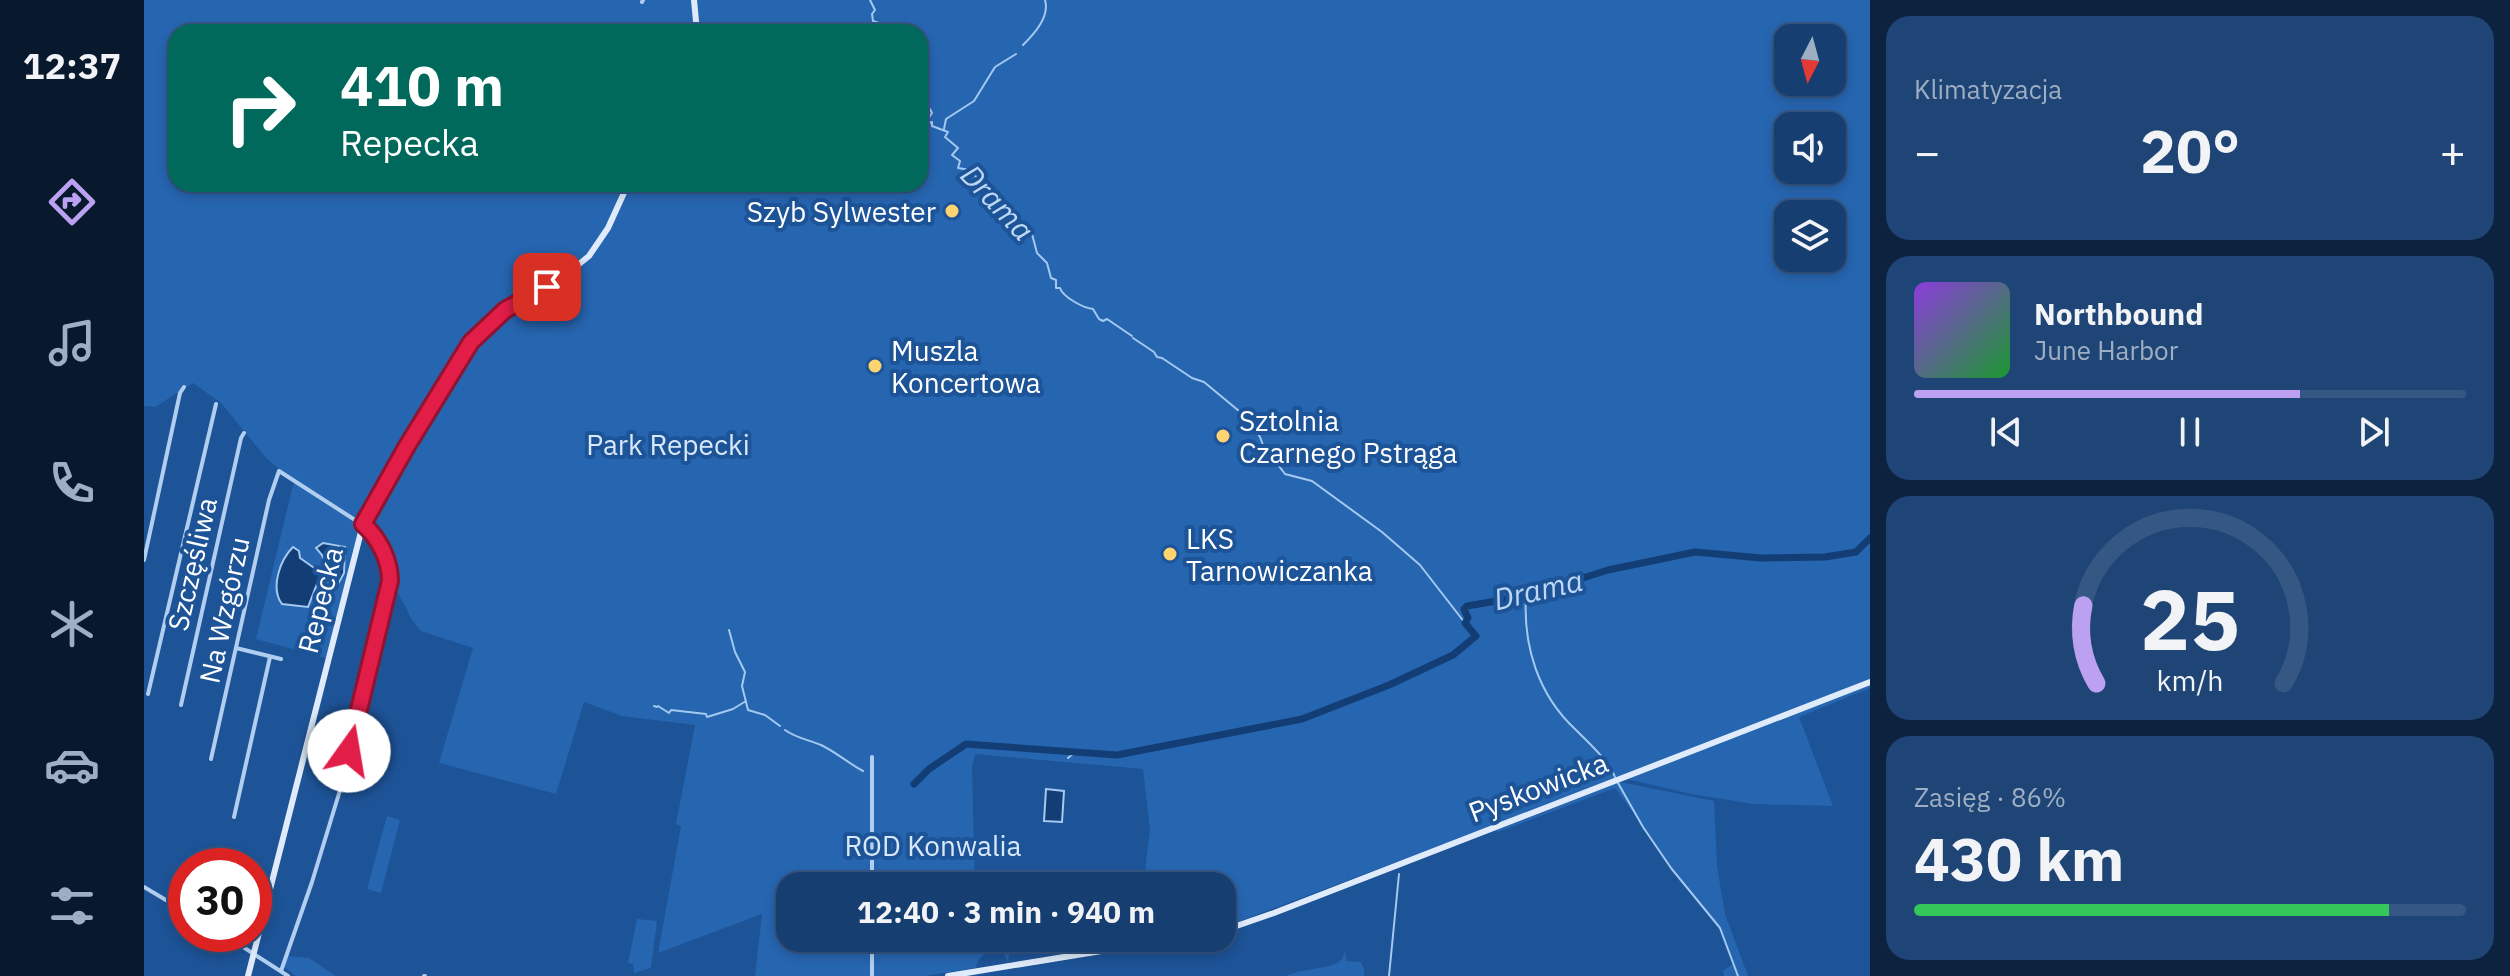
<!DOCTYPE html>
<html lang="pl">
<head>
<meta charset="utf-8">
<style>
	body { margin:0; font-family:"IBM Plex Sans",sans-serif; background:#1f4576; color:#f1f3f6; height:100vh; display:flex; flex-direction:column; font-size:30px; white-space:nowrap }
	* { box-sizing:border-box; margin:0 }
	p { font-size:26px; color:#9eaec3 }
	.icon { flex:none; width:44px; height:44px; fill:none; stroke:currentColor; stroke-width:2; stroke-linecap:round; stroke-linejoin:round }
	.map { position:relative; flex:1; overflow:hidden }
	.drawer { display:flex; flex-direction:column; gap:16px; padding:16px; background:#0c223e; width:640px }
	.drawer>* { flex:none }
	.top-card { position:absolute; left:24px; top:24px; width:760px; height:168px; border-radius:24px; box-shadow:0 4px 12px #0003,0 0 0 2px #355784; background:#00695c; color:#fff; overflow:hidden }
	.needle { width:52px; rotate:186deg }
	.tools { position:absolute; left:1630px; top:24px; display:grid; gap:16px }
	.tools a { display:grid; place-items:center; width:72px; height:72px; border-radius:16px; background:#163e71; box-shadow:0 4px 12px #0003,0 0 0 2px #355784; font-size:40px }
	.speed { position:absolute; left:24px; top:848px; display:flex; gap:16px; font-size:40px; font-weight:700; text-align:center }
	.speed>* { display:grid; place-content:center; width:104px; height:104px; border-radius:50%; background:#163e71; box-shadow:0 4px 12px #0003,0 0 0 2px #355784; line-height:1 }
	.speed .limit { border:12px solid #d22; background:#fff; color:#111 }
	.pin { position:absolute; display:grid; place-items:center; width:68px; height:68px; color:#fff; margin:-34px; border-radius:16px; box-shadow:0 4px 12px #0006 }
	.me { position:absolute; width:88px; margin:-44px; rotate:13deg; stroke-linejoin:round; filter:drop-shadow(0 0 6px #0008) }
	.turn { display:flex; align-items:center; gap:28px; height:168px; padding:0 40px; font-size:36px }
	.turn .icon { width:104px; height:104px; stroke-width:2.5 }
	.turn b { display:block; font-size:56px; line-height:68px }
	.big { font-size:60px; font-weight:700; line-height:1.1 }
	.drawer .widget { flex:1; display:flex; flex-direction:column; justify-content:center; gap:12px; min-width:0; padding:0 28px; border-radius:24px; background:#1f4576 }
	.drawer .dial { align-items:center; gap:0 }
	.dial svg { height:208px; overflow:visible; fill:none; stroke:#355784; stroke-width:7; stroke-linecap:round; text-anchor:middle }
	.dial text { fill:#f1f3f6; stroke:none }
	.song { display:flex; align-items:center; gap:24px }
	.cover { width:96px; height:96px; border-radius:12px; background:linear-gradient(135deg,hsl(270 70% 55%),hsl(130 70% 35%)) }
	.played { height:8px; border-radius:4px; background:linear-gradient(90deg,#bca0f2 70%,#355784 70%) }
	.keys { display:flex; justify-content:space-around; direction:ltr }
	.heat { display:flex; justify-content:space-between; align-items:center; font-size:44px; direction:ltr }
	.charge { height:12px; border-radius:6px; background:linear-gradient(90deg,#34c759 86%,#355784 0) }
	.trip { position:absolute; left:632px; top:872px; width:460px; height:80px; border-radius:24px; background:#163e71; box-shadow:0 4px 12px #0003,0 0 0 2px #355784; font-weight:700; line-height:80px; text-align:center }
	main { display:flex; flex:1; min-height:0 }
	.menu { display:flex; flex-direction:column; width:144px; justify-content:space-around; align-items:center; background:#09192d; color:#9eaec3 }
	.menu .icon { width:56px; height:56px }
	.menu .active { color:#bca0f2 }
	.menu b { font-size:36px; color:#f1f3f6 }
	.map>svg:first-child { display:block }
	.green { fill:#2665b0; fill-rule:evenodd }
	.water { fill:#133e75; stroke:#a4c9f1; stroke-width:2 }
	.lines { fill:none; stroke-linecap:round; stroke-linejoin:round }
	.stream { stroke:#a4c9f1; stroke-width:2 }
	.river { stroke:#133e75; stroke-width:7 }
	.street { stroke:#b1cef0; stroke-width:4 }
	.secondary { stroke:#dfebfb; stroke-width:6 }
	.route-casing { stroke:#92132f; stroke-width:20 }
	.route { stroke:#e11d48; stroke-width:14 }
	.poi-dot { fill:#ffd470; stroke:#1d5397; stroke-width:3 }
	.labels { text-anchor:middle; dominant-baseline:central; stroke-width:8; stroke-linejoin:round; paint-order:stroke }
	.poi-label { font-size:28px; fill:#fff; stroke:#1d5397; text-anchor:start }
	.park-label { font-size:28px; fill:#d8e8fb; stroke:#1d5397 }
	.street-label { font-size:28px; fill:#fff; stroke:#1d5397 }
	.water-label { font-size:30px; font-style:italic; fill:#bdd8f6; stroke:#1d5397 }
</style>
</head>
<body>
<main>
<nav class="menu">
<b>12:37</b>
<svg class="icon active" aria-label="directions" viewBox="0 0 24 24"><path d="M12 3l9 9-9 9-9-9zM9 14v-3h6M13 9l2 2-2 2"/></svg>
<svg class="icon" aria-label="music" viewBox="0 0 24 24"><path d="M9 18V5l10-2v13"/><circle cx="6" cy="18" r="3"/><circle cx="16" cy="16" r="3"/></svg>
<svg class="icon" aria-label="phone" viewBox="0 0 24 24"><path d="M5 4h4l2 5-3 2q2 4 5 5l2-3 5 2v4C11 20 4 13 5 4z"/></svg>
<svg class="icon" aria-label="climate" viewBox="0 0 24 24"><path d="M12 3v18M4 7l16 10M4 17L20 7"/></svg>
<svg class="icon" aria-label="car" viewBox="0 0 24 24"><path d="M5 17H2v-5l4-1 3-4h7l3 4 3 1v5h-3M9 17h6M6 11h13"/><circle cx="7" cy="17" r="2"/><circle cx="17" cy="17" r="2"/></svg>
<svg class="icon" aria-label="filters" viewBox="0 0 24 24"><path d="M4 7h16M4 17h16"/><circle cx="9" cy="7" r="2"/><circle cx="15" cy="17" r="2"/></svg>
</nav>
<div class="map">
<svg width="1726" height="976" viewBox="0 0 1726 976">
	<rect width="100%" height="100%" fill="#1d5397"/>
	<path class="green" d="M 0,0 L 1726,0 L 1726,679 L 1467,781 L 1078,928 L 1078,886 L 999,886 L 1006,829 L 999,769 L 831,754 L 828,767 L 831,886 L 646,886 L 646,938 L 867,938 L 864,963 C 861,952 858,951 846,950 L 836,958 L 831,968 L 781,976 L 611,976 L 618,914 L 514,953 L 537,826 L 532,824 L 551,725 L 478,716 L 440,702 L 412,794 L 295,763 L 329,648 L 277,631 L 268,620 L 252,589 L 233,536 L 218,520 L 182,658 L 112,639 L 149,485 L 151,482 L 123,459 L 77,403 L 49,383 L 11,407 L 0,406 ZM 32,32 L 776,32 L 776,184 L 32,184 ZM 1644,38 L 1688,38 L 1688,82 L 1644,82 ZM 1644,126 L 1688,126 L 1688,170 L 1644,170 ZM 1644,214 L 1688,214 L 1688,258 L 1644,258 Z
		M 1726,684 L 1726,688 L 1655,717 L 1689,806 L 1610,804 L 1547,794 L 1483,779 Z
		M 1476,782 L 1570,801 L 1573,866 L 1581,914 L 1604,976 L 1580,976 L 1579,971 L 1590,963 L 1576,928 L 1525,866 L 1505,834 L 1471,788 L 1354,832 L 1351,831 Z
		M 243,816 L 256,820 L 237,893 L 223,889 Z
		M 493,919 L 513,921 L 507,968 L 490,973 L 489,964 L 484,963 Z
		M 1201,951 L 1202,961 L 1217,962 L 1220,969 L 1220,976 L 1142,976 C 1156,969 1184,969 1195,962 C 1199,959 1199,956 1201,951 Z
		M 144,956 L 165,958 L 192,976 L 152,976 L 140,967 Z"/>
	<path class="water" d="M 179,543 L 201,547 L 200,573 L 194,584 L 184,582 L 173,584 L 164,607 L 138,604 C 126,588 136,560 149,547 L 155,551 L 156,558 L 173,570 L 179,569 L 182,564 L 178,555 L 172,548 Z
		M 902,789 L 920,791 L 918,822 L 900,821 Z"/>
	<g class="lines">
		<path class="stream" d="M 726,0 L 731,10 L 728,14 L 729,21 L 735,23 L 734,27 L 737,29 L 737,32
			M 879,45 C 890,34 906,17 901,0
			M 776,117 L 781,116 L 782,109 L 786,109 L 788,113 L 784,119 L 784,123 L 788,122 L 788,126 L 804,132 L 801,137 L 814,148 L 808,155 L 816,161 L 814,168 L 826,170 L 834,179 L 834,182 L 841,185 L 854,203 L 860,204 L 864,212 L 869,212 L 868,216 L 888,234 L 893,253 L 903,263 L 907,278 L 912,280 L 912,288 L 916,288 C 919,297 939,308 949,309 L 955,319 L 959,321 L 963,319 L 988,336
			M 800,129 L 802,119 L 830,101 L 851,67 L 872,54
			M 989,338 L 1010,352 L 1013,357 L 1018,358 L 1048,378 L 1060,382 L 1095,411 L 1104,420 L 1116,437 L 1119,445 L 1141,474 L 1168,481 L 1238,532 L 1276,565 L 1321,623
			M 1382,596 C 1379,646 1394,695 1432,730 C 1444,742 1465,761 1471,777
			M 585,630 L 591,652 L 601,672 L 598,686 L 604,710 L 621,715 L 636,726
			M 510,706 L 513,707
			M 514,706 L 525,713 L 527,710 L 562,714 L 563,717 L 589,709 L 602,701
			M 641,730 C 652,738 665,740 677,745 C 692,752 704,763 719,771
			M 924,758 L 930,753
			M 1474,783 L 1499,827 L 1527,868 L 1576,928 L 1594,976
			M 1245,976 L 1255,874"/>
		<path class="river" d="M 770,784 L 785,769 L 822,744 L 973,755 L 1158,719 L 1245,685 L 1309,655 L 1332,636 L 1321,623 L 1324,618 L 1320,609 L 1323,606 L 1382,596 L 1464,570 L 1551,552 L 1617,558 L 1681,557 L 1712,552 L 1726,538"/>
		<path class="street" d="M 498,2 L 499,0
			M 0,560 L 36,393 L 40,387
			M 92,648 L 137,659
			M 4,694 L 72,404
			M 37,705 L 97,438 L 100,433
			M 67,759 L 125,500 L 135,471 L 225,529 L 236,544 L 246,575 L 197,787 L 168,882 L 137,971
			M 90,817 L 126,657
			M 728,886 L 728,757
			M 0,887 L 42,912
			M 79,934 L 144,976
			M 728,938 L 728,976
			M 280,976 L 281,976"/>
		<path class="secondary" d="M 550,0 L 553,32
			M 1078,931 L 1130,913 L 1726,682
			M 104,976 L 219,524 L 263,446 L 327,342 L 355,314 L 419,277 L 445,256 L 464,228 L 484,184
			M 804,976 L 1037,938"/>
	</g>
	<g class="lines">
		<defs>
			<path id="route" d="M 205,751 L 246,581 C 246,560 235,538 219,524 L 263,446 L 327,342 L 361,310 L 403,287"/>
		</defs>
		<use href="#route" class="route-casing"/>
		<use href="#route" class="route"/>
	</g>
	<g class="poi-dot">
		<circle cx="808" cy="211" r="8"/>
		<circle cx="731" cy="366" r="8"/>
		<circle cx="1079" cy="436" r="8"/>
		<circle cx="1026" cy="554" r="8"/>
	</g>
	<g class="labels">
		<g class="poi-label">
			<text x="792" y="211" text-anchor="end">Szyb Sylwester</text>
			<text x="747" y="350">Muszla<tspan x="747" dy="32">Koncertowa</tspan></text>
			<text x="1095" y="420">Sztolnia<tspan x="1095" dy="32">Czarnego Pstrąga</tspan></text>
			<text x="1042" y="538">LKS<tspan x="1042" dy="32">Tarnowiczanka</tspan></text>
		</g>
		<g class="park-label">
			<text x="524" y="444">Park Repecki</text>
			<text x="789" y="845">ROD Konwalia</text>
		</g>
		<g class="street-label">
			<text transform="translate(48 564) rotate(-77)">Szczęśliwa</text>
			<text transform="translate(176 600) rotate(-76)">Repecka</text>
			<text transform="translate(80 610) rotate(-78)">Na Wzgórzu</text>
			<text transform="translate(1394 787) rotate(-21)">Pyskowicka</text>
		</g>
		<g class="water-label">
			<text transform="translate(854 202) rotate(47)">Drama</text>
			<text transform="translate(1394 589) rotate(-13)">Drama</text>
		</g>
	</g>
</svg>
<div class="tools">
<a><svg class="needle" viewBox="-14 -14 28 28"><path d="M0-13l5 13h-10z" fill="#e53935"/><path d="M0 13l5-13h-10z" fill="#9eaec3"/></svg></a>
<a><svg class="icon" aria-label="sound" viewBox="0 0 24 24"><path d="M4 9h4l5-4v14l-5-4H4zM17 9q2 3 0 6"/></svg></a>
<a><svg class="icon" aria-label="layers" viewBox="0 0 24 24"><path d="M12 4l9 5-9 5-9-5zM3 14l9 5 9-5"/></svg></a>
</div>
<div class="speed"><div class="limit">30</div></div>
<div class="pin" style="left:403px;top:287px;background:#d93025"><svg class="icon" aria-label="arrive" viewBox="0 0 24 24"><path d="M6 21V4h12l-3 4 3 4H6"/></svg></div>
<svg class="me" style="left:205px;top:751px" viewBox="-20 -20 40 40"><circle r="19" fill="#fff"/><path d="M0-13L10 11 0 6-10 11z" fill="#e11d48"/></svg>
<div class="trip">12:40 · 3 min · 940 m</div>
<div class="top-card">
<div class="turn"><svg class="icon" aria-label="right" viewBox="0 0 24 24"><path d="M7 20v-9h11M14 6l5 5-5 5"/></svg><div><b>410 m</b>Repecka</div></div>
</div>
</div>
<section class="drawer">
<div class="widget"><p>Klimatyzacja</p>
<div class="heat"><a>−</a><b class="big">20°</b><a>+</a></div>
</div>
<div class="widget">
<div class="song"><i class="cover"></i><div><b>Northbound</b><p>June Harbor</p></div></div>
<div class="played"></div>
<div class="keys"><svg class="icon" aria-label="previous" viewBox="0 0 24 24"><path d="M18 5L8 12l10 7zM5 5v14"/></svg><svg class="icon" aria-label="pause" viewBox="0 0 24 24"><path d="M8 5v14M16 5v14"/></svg><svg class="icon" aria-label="next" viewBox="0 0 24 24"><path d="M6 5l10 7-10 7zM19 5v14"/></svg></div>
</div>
<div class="widget dial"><svg viewBox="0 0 100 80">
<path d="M14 69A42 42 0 1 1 86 69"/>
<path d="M14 69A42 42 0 0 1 9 39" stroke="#bca0f2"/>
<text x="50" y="56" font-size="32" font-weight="700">25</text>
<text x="50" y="72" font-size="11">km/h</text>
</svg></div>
<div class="widget"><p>Zasięg · 86%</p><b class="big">430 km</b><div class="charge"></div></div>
</section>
</main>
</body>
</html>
